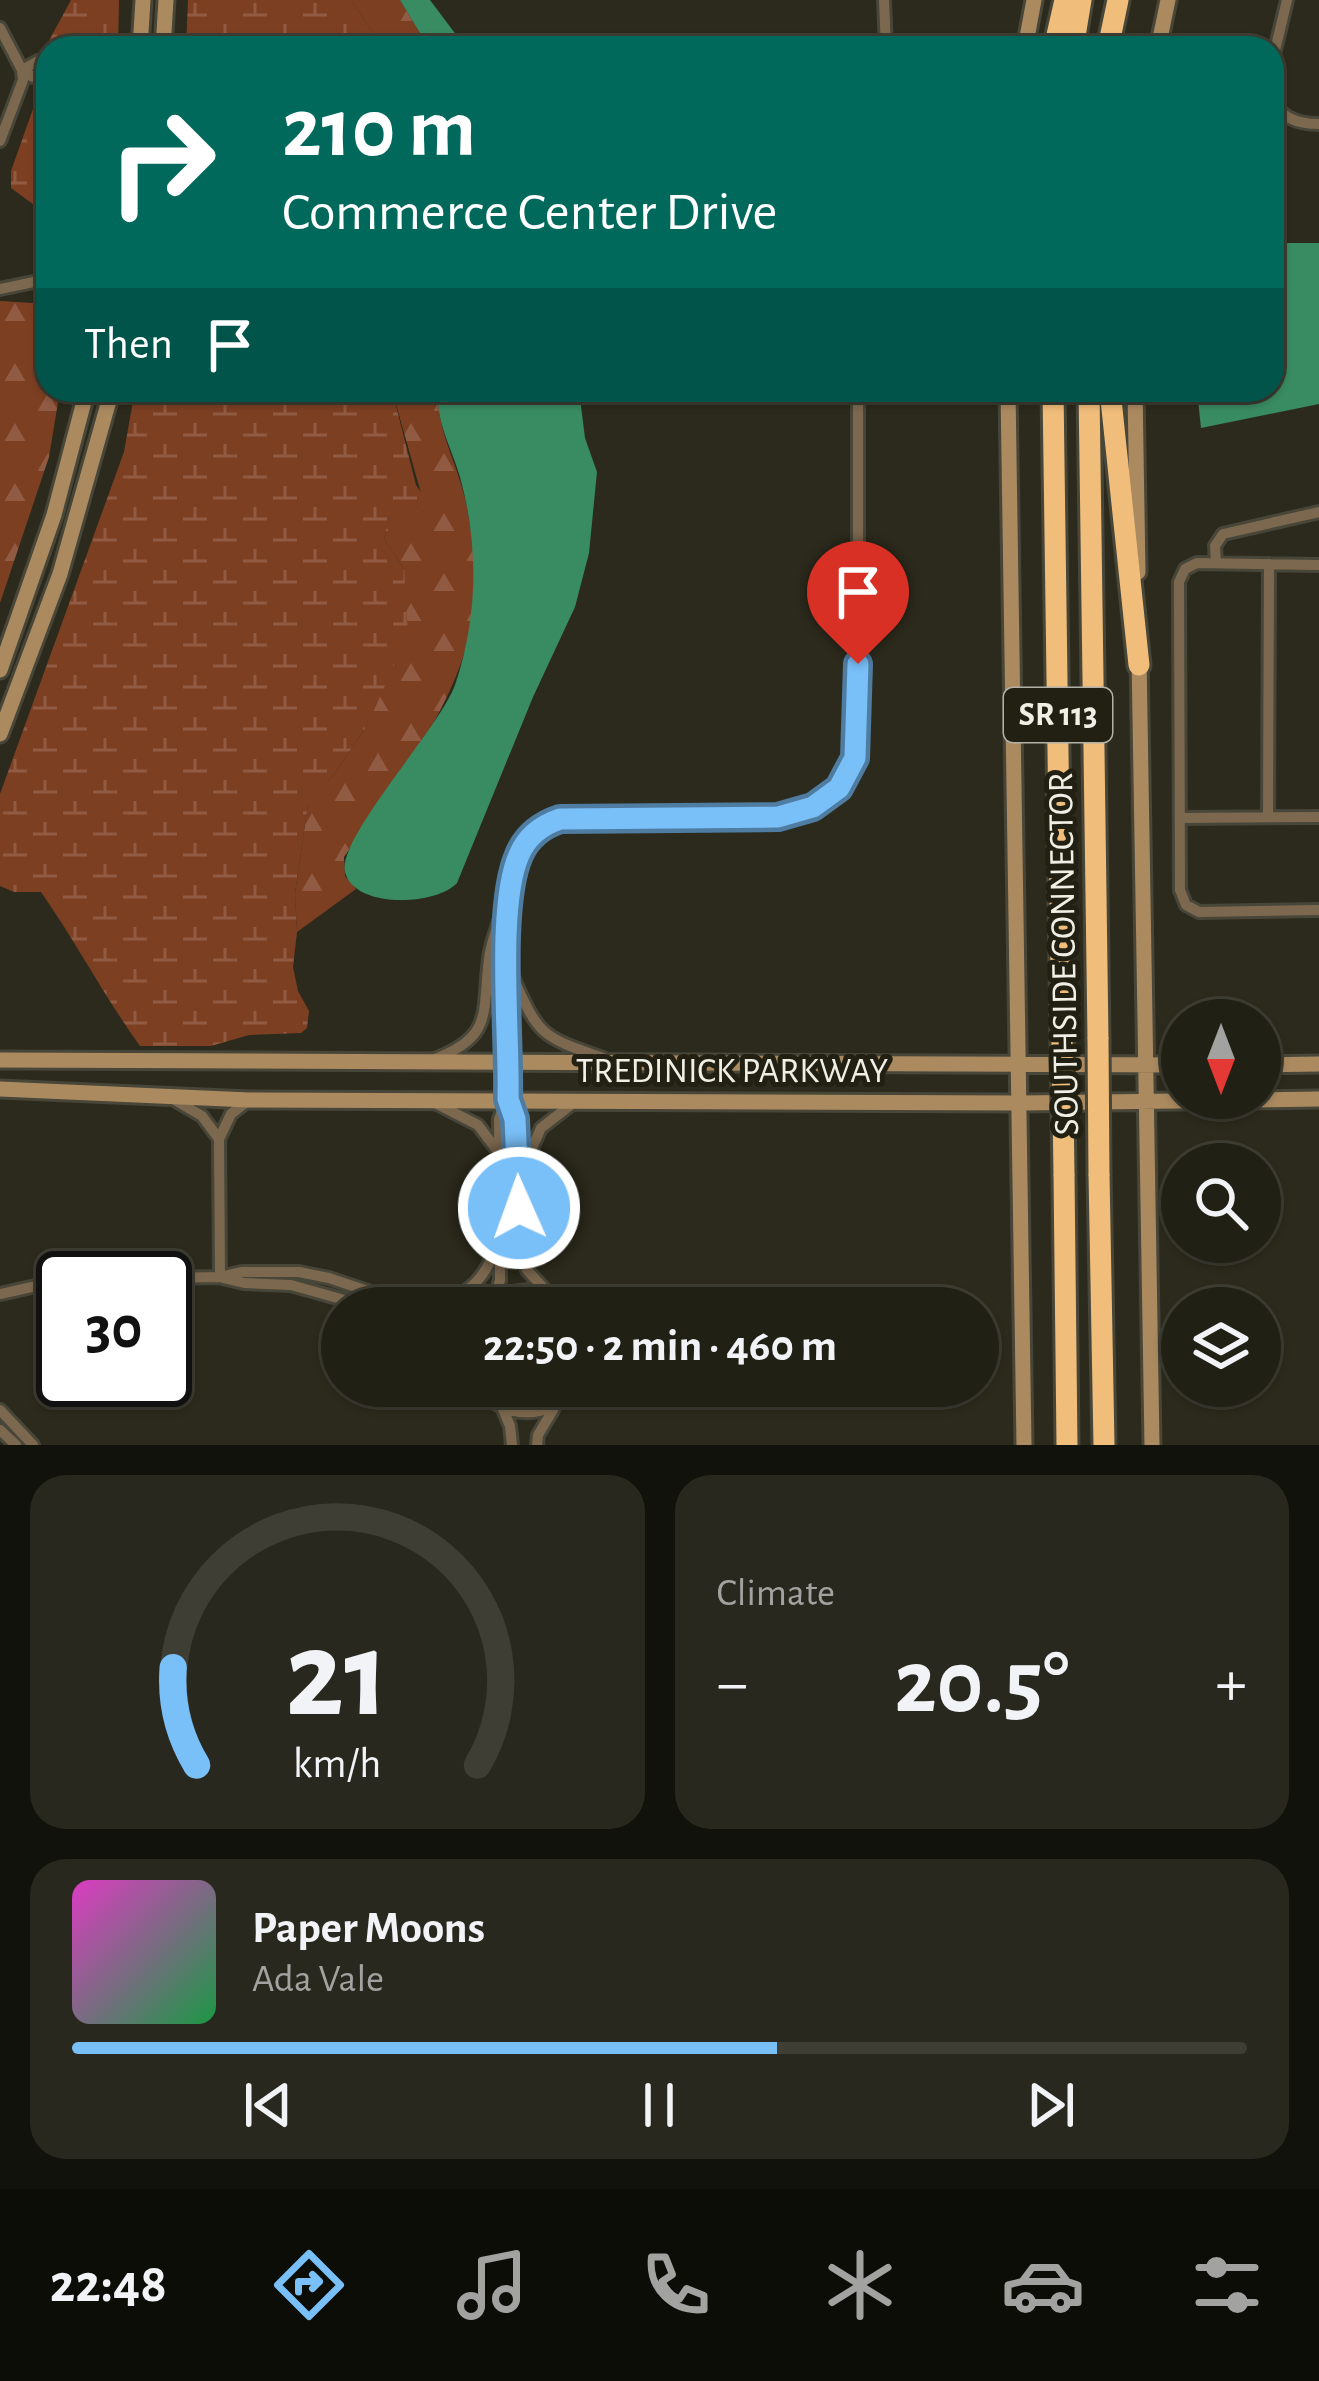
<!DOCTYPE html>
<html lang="en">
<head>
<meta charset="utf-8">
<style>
	body { margin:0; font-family:"Alegreya Sans",sans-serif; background:#29281e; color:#f1f3f6; height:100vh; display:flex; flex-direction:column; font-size:45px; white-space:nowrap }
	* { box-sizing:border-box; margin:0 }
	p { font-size:39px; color:#a2a3a0 }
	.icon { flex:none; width:66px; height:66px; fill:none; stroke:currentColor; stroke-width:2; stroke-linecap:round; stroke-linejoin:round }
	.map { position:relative; height:1445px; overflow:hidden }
	.drawer { display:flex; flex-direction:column; gap:30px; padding:30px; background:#12120c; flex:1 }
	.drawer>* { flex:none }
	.guide { position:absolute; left:36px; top:36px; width:1248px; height:366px; border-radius:36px; box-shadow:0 3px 9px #0004,0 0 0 3px #3e3e34; background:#00695c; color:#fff; overflow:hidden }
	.needle { width:78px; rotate:180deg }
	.controls { position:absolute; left:1161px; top:999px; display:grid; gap:24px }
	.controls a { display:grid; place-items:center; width:120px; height:120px; border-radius:50%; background:#212015; box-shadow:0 3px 9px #0004,0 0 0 3px #3e3e34; font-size:60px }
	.speed { position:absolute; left:36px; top:1251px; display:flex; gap:24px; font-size:60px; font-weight:700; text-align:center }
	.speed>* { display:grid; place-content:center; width:156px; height:156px; border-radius:50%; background:#212015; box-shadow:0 3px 9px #0004,0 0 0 3px #3e3e34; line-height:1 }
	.speed .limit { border:6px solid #111; border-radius:18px; background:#fff; color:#111 }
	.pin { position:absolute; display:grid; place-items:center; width:102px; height:102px; color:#fff; margin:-123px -51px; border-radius:50% 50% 50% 0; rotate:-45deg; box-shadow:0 0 12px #0007 }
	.pin .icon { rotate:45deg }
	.me { position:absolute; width:132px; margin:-66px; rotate:358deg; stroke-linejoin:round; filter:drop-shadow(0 0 9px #0008) }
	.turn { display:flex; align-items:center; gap:42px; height:252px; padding:0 48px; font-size:54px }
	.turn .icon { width:156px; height:156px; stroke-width:2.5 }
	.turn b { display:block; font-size:84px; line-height:102px }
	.then { display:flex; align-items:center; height:114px; padding:0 48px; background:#0003; gap:24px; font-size:45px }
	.big { font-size:90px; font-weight:600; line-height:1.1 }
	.drawer .widget { flex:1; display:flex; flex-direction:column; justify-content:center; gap:18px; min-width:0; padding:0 42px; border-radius:36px; background:#29281e }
	.drawer .dial { align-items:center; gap:0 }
	.dial svg { height:312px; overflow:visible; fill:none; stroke:#3e3e34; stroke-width:7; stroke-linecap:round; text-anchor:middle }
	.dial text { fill:#f1f3f6; stroke:none }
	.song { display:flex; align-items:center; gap:36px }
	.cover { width:144px; height:144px; border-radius:18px; background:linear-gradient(135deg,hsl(310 70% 55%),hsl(140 70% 35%)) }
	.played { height:12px; border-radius:6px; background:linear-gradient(90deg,#79bff8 60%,#3e3e34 60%) }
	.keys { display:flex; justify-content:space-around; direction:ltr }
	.heat { display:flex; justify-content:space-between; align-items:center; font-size:66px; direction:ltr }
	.drawer .tiles { flex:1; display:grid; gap:30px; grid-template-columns:1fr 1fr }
	.widget:last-child { grid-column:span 2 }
	.trip { position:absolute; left:321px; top:1287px; width:678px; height:120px; border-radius:60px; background:#212015; box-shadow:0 3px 9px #0004,0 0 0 3px #3e3e34; font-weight:600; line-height:120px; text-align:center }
	.tab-bar { display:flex; height:192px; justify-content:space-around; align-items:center; background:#0d0d08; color:#a2a3a0 }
	.tab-bar .icon { width:84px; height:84px }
	.tab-bar .current { color:#79bff8 }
	.tab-bar b { font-size:54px; color:#f1f3f6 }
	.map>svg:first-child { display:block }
	.forest { fill:url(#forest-firs) }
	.wetland { fill:url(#wetland-marsh) }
	.water { fill:#398b62 }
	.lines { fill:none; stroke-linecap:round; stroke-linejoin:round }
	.street-casing { stroke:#474638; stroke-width:16 }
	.secondary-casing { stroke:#474638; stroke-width:21 }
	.highway-casing { stroke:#474638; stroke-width:27 }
	.street { stroke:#7c684e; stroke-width:10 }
	.secondary { stroke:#ab8a60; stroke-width:15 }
	.highway { stroke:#f0bd7a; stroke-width:21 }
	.highway-bridge-casing { stroke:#474638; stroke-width:27; stroke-linecap:butt }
	.highway-bridge { stroke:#f0bd7a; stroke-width:21 }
	.route-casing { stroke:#4f7ca1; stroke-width:30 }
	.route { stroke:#79bff8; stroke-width:21 }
	.labels { text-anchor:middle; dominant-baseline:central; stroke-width:10; stroke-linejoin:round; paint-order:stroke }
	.shield { fill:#222013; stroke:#b2b1a7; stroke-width:3 }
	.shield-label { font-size:33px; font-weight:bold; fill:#f0efe6 }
	.street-label { font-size:36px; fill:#f0efe6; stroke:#222013 }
</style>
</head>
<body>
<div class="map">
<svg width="1319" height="1445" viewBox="0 0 1319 1445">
	<defs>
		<pattern id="forest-firs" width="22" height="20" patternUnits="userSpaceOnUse" patternTransform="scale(3)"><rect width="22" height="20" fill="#7d3f22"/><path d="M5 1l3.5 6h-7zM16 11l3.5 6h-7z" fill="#905b42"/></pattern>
		<pattern id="wetland-marsh" width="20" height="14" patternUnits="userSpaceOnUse" patternTransform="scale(3)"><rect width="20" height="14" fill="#7d3f22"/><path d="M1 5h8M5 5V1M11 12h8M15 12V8" fill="none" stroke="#905b42"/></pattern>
	</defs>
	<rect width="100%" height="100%" fill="#2c2a1c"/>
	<path class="forest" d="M 351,0 L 400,0 L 429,48 L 375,48 L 374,34 Z
		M 0,301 L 48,304 L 48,390 L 60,390 L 49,457 L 0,603 Z
		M 392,390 L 438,390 C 436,434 462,470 468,514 C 471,532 475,550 476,569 C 481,679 403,771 344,857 L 345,876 L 356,889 L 297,932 L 295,894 L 308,803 L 333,776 L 368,724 L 404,569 L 384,539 L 389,516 L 426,511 Z"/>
	<path class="wetland" d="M 71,0 L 119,0 L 118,48 L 45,48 Z
		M 188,0 L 351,0 L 374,34 L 375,48 L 186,48 Z
		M 39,92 L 48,92 L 48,215 L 11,188 L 11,171 Z
		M 135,390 L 392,390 L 416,485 L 425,498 L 427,511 L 389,517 L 384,539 L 404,569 L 408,633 L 368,724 L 333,776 L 308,804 L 295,894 L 297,932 L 293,967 L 298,991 L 309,1011 L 307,1028 L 301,1033 L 249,1035 L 211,1046 L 140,1046 C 104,996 76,942 41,892 L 14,892 L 0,886 L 0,794 L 124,452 Z"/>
	<path class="water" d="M 400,0 L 430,0 L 466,48 L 429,48 Z
		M 1272,243 L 1319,243 L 1319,404 L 1201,428 L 1197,390 L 1272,390 Z
		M 438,390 L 579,390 L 585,438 L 597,472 L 589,553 L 575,607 L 533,697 L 457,883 C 436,906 354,909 345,872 C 337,838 439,729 455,685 C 478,617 479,546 460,477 C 451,446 436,423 438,390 Z"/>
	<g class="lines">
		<defs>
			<path id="street" d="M 884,0 L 886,48
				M 0,28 L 22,70
				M 1272,63 L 1287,0
				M 22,70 L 38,61 L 48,61
				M 22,70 L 33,77 L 48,77
				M 1272,97 C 1279,118 1299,124 1319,124
				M 0,141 L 23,80 L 22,70
				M 0,289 L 48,279
				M 1216,563 L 1215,546 L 1223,534 L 1319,512
				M 1319,565 L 1197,563 L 1185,569 L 1179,582 L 1180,890 L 1186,905 L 1199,912 L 1319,910
				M 1268,817 L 1269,564
				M 1180,818 L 1319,817
				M 512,975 C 539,1036 540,1036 603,1058
				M 435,1059 C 494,1036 482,1013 489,959 C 491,940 500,921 505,903
				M 173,1099 L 202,1116 L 219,1139
				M 507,1099 L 515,1119 L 522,1253 L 527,1270 L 549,1294
				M 437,1104 L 478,1125 L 496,1149
				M 521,1173 L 541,1128 L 572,1104
				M 220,1277 L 219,1139 L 231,1114 L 249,1100
				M 160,1278 L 220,1277 L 242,1272 L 299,1272 L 329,1278 L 418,1308
				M 223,1278 L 244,1283 L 291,1285 L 373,1308
				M 0,1294 L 63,1280
				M 495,1298 L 500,1280 L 499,1119 C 532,1044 465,851 561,819 L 795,815 L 813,807 L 839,788 L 855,758 L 858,744 L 858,390
				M 412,1302 C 456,1304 484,1288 496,1245
				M 482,1308 C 509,1285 542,1284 569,1308
				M 475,1386 C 503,1420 549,1422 577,1386
				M 503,1409 L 510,1426 L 512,1445
				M 0,1410 L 33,1445
				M 0,1430 L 16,1445
				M 537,1445 L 538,1435 L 553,1410"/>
			<path id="secondary" d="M 140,48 L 143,0
				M 163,48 L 166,0
				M 1025,48 L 1034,0
				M 1158,48 L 1168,0
				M 1008,390 L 1024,1445
				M 1135,390 L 1138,572
				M 1139,656 L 1152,1445
				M 0,670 L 54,515 L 87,390
				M 0,734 L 60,574 L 112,390
				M 0,1060 L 1182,1065
				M 1260,1065 L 1319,1064
				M 0,1089 L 249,1100 L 1022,1103 L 1319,1099"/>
			<path id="highway" d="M 1054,48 L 1065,0
				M 1073,48 L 1081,0
				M 1108,48 L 1118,0
				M 1053,390 L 1062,1040
				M 1089,390 L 1098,1039
				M 1110,390 L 1139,665
				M 1064,1174 L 1067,1445
				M 1099,1174 L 1104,1445"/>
		</defs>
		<use href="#street" class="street-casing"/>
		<use href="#secondary" class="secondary-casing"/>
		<use href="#highway" class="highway-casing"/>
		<use href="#street" class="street"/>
		<use href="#secondary" class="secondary"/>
		<use href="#highway" class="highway"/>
		<defs>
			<path id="highway-bridge" d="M 1098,1039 L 1099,1174
				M 1062,1040 L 1064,1174"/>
		</defs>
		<use href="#highway-bridge" class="highway-bridge-casing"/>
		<use href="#highway-bridge" class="highway-bridge"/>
	</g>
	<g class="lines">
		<defs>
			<path id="route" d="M 519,1208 L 515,1119 L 508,1099 C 510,1037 496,907 519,855 C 527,836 542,825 560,819 L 778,817 L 813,807 L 839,788 L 855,758 L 858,664"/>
		</defs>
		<use href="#route" class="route-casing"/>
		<use href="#route" class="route"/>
	</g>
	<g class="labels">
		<rect class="shield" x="1004" y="688" width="108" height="54" rx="9"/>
		<g class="shield-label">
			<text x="1058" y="715">SR 113</text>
		</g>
		<g class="street-label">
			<text transform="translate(1064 954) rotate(-91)">SOUTHSIDE CONNECTOR</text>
			<text x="732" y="1071">TREDINICK PARKWAY</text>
		</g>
	</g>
</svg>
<div class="controls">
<a><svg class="needle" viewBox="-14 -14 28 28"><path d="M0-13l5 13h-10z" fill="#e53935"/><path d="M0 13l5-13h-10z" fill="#a2a3a0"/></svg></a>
<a><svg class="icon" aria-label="search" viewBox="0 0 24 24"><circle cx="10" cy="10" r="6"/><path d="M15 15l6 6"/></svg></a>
<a><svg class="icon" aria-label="layers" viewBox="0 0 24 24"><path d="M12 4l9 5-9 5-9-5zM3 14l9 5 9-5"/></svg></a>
</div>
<div class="speed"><div class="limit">30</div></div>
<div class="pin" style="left:858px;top:664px;background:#d93025"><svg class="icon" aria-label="arrive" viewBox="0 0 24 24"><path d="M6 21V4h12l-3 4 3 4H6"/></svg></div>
<svg class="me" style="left:519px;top:1208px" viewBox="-20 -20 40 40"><circle r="17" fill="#79bff8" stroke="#fff" stroke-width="3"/><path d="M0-11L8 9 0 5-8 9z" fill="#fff"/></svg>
<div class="trip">22:50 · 2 min · 460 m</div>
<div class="guide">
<div class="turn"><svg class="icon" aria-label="right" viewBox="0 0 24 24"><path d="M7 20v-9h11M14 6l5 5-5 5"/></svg><div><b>210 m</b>Commerce Center Drive</div></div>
<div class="then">Then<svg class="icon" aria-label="arrive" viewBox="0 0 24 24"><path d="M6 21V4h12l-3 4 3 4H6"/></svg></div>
</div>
</div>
<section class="drawer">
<div class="tiles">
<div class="widget dial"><svg viewBox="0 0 100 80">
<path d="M14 69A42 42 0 1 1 86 69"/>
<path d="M14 69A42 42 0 0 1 8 44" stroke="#79bff8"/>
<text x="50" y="56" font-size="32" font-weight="700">21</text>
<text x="50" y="72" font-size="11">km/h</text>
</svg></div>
<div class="widget"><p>Climate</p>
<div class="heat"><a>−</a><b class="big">20.5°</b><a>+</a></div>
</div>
<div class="widget">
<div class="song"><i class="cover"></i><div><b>Paper Moons</b><p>Ada Vale</p></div></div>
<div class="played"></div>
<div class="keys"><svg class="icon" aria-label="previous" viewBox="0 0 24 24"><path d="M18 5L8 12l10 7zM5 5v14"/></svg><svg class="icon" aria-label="pause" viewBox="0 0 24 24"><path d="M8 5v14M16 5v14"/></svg><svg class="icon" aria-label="next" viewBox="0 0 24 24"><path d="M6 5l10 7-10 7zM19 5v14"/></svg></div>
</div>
</div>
</section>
<nav class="tab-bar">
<b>22:48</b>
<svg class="icon current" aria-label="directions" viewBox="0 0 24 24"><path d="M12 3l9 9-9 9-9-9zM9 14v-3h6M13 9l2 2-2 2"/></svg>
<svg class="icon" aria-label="music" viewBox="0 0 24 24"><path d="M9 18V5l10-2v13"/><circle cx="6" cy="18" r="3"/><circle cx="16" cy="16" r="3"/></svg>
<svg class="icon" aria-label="phone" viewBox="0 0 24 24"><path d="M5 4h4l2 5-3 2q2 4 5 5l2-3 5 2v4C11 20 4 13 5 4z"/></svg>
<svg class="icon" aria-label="climate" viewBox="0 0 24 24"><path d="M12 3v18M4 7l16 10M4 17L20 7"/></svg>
<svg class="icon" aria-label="car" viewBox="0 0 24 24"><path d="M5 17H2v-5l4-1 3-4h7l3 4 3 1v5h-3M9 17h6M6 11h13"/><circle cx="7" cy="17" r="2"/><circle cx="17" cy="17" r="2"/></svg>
<svg class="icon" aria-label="filters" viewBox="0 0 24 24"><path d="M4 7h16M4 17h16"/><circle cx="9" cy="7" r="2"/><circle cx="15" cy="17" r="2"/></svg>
</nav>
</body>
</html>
